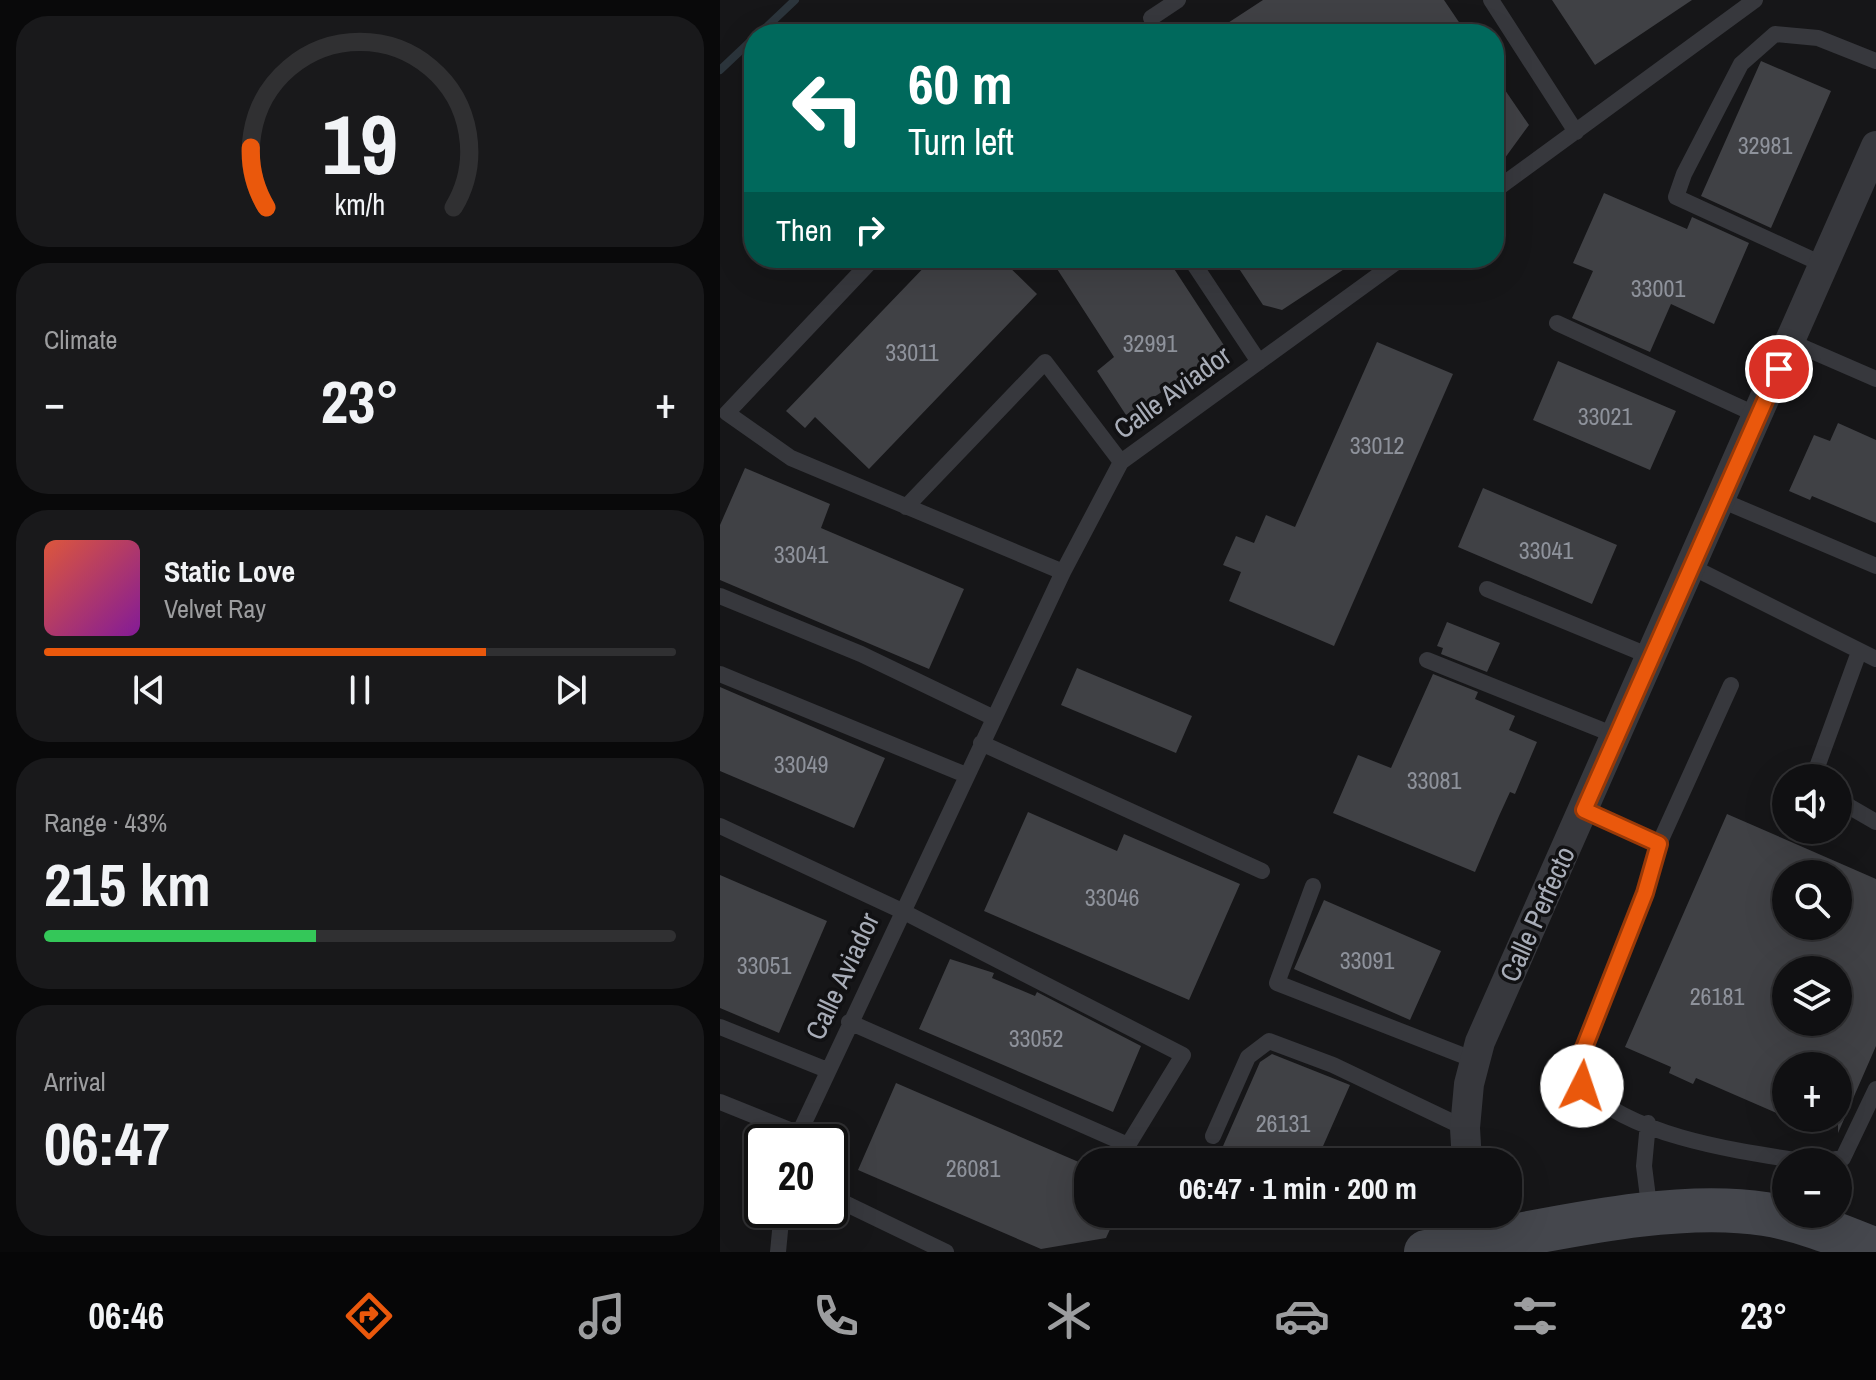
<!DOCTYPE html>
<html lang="en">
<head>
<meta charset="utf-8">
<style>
	body { margin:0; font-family:"Archivo Narrow",sans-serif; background:#19191b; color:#f1f3f6; height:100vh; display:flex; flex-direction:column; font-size:30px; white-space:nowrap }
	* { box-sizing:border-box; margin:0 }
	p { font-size:26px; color:#9c9d9f }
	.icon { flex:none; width:44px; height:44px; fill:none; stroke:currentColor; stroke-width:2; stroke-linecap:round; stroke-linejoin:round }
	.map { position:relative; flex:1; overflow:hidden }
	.sheet { display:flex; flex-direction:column; gap:16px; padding:16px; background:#09090a; width:720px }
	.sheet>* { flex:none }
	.banner { position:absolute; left:24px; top:24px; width:760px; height:244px; border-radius:32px; box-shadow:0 8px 32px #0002,0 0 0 2px #303032; background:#00695c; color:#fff; overflow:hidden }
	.controls { position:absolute; left:1052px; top:764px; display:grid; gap:16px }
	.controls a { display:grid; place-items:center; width:80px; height:80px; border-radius:50%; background:#101012; box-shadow:0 8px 32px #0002,0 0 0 2px #303032; font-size:40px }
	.speed { position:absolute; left:24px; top:1124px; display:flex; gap:16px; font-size:40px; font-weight:700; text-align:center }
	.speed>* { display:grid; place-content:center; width:104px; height:104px; border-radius:50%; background:#101012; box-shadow:0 8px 32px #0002,0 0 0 2px #303032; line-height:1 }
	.speed .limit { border:4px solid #111; border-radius:12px; background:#fff; color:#111 }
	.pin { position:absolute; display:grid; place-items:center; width:68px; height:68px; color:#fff; margin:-34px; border:4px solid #fff; border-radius:50%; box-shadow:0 2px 8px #0007 }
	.me { position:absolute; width:88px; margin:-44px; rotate:4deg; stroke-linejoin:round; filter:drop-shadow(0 0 6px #0008) }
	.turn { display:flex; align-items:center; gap:28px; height:168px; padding:0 32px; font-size:36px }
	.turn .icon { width:104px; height:104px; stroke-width:2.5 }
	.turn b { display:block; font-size:56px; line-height:68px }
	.then { display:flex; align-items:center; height:76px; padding:0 32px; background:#0003; gap:16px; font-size:30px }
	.big { font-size:60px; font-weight:800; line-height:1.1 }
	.sheet .tile { flex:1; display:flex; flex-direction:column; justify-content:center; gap:12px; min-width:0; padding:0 28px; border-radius:32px; background:#19191b }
	.sheet .dial { align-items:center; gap:0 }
	.dial svg { height:208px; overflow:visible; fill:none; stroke:#303032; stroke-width:7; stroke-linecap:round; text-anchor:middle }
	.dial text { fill:#f1f3f6; stroke:none }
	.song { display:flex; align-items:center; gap:24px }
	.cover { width:96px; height:96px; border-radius:12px; background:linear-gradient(135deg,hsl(10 70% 55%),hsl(290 70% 35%)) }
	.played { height:8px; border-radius:4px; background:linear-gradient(90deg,#ea580c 70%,#303032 70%) }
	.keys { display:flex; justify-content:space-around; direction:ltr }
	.heat { display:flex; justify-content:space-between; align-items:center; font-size:44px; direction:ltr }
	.charge { height:12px; border-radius:6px; background:linear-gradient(90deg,#34c759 43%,#303032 0) }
	.trip { position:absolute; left:354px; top:1148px; width:448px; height:80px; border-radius:32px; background:#101012; box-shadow:0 8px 32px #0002,0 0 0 2px #303032; font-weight:800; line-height:80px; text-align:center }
	.tab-bar { display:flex; height:128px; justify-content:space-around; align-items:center; background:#060607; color:#9c9d9f }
	.tab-bar .icon { width:56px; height:56px }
	.tab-bar .active { color:#ea580c }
	.tab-bar b { font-size:36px; color:#f1f3f6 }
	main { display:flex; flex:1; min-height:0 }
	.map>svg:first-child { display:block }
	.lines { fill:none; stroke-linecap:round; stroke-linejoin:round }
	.stream { stroke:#2c353c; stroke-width:8 }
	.building { fill:#404145; fill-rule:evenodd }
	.lane { stroke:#37383d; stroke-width:16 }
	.street { stroke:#37383d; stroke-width:30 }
	.secondary { stroke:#45474d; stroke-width:44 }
	.route-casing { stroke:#983908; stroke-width:20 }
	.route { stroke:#ea580c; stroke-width:14 }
	.labels { text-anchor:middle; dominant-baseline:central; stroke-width:7; stroke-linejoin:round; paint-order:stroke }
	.number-label { font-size:24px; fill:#8e929b }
	.street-label { font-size:28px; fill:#a8adb8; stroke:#111113 }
</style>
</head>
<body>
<main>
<section class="sheet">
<div class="tile dial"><svg viewBox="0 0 100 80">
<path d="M14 69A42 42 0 1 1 86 69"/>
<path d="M14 69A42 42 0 0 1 8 46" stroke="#ea580c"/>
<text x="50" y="56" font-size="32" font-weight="700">19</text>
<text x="50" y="72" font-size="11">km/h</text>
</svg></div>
<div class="tile"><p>Climate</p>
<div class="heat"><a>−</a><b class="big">23°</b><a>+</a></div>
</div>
<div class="tile">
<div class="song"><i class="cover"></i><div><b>Static Love</b><p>Velvet Ray</p></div></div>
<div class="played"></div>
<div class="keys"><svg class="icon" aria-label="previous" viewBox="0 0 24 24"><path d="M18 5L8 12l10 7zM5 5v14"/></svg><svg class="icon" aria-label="pause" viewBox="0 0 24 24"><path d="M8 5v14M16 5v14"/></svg><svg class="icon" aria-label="next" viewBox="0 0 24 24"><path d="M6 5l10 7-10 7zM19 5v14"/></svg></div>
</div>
<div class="tile"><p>Range · 43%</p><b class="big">215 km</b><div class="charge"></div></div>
<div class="tile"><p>Arrival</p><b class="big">06:47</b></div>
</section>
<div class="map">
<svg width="1156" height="1252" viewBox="0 0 1156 1252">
	<rect width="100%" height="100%" fill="#161618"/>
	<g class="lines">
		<path class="stream" d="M 39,34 L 75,0
			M 0,70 L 34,38"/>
	</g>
	<path class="building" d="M 543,0 L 724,0 L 747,34 L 491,34 Z
		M 832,0 L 972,0 L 875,65 Z
		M 1041,61 L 1111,91 L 1051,228 L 981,196 Z
		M 774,74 L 809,125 L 774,173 Z
		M 884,193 L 967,229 L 972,217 L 1029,243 L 994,324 L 951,304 L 930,352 L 852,318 L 873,271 L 853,263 Z
		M 213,258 L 280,258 L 317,294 L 149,469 L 95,417 L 85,428 L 66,411 Z
		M 330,258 L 447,258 L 507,350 L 406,415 L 377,371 L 394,357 Z
		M 512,258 L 641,258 L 562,310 L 543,305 Z
		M 657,342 L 733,374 L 614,646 L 509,601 L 521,572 L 503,565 L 516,536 L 534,543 L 546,515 L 575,527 Z
		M 838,361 L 956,411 L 930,470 L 813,420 Z
		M 1118,423 L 1156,440 L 1156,523 L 1092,496 L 1090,500 L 1069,491 L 1094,435 L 1110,441 Z
		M 25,468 L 110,504 L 101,528 L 244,589 L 209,669 L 0,580 L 0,525 Z
		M 763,488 L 897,545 L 872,604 L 738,547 Z
		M 727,622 L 780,643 L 767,672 L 721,654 L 723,648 L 717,646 Z
		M 357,668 L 472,716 L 456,753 L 341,705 Z
		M 713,674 L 758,692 L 755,699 L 795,716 L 789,730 L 817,742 L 795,794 L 790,792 L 779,816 L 755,872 L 613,813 L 638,755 L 671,768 Z
		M 0,687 L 165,758 L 134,828 L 0,771 Z
		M 308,812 L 397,851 L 404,834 L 520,884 L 469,1000 L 264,911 Z
		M 1007,814 L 1156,879 L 1156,1046 L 1118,1133 L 1118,1066 L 1066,1066 L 1066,1117 L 976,1078 L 973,1084 L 949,1073 L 951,1067 L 905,1047 ZM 1066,874 L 1118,874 L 1118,926 L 1066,926 ZM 1066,970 L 1118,970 L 1118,1022 L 1066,1022 Z
		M 0,875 L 107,921 L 59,1033 L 0,1008 Z
		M 604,900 L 721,951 L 690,1020 L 574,969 Z
		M 230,959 L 274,973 L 272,978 L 315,996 L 317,992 L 421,1046 L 393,1112 L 199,1029 Z
		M 552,1054 L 630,1085 L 596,1162 L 496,1162 L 540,1062 Z
		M 176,1083 L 368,1166 L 368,1214 L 397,1214 L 386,1238 L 321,1249 L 138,1170 Z"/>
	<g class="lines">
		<path class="lane" d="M 771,0 L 856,132
			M 431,18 L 458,0
			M 774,191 L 1035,0
			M 154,258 L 7,413 L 71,458 L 343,572
			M 470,258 L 539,362
			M 1104,265 L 956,197 L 964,174 L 1021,64 L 1055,34 L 1098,38 L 1156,61
			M 837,323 L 1039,416
			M 1071,342 L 1156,379
			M 1001,500 L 1156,566
			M 186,507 L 325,362 L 401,462 L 682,258
			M 972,567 L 1156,659
			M 767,589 L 932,657
			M 0,596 L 141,654 L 274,718
			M 707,660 L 897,736
			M 0,674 L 246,775
			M 261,743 L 542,871
			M 1093,778 L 1139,652
			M 1118,800 L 1156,822
			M 864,810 L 939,844 L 925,893 L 862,1053 L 862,1086 C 914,1138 1018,1151 1088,1162
			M 0,826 L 182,911 L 463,1055 L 408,1145 L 129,1022
			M 939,844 L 1011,685
			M 593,886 L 557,983 L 757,1061
			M 0,1027 L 107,1070
			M 0,1102 L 77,1133
			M 928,1123 L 924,1166 L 930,1213
			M 493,1136 L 528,1057 L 549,1041 L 613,1065 L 745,1128
			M 75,1142 L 343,572 L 401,462
			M 1099,1162 L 1123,1158 L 1156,1089
			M 110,1196 L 226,1252
			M 58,1252 L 62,1210"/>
		<path class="street" d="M 747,1162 L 745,1128 L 749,1084 L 760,1042 L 1156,146"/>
		<path class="secondary" d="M 706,1252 C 808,1236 944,1198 1045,1214 C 1083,1220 1121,1236 1156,1250"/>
	</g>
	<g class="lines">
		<defs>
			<path id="route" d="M 862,1086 L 862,1053 L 925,893 L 939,844 L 864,810 L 1059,369"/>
		</defs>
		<use href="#route" class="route-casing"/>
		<use href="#route" class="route"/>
	</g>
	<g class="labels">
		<g class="number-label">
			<text x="1045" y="145">32981</text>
			<text x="938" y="288">33001</text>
			<text x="430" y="343">32991</text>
			<text x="192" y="352">33011</text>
			<text x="885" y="416">33021</text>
			<text x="657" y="445">33012</text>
			<text x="826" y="550">33041</text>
			<text x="81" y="554">33041</text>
			<text x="81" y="764">33049</text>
			<text x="714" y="780">33081</text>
			<text x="392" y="897">33046</text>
			<text x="647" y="960">33091</text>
			<text x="44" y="965">33051</text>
			<text x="997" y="996">26181</text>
			<text x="316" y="1038">33052</text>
			<text x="563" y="1123">26131</text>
			<text x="253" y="1168">26081</text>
		</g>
		<g class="street-label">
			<text transform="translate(452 392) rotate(-36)">Calle Aviador</text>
			<text transform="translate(817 914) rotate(-66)">Calle Perfecto</text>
			<text transform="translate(122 976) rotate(-65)">Calle Aviador</text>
		</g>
	</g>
</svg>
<div class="controls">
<a><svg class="icon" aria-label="sound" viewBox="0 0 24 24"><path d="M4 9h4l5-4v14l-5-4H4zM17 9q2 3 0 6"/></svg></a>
<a><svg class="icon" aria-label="search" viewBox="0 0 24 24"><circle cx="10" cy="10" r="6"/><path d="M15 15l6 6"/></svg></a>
<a><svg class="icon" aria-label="layers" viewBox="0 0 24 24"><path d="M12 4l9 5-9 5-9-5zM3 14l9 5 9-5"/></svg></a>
<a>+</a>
<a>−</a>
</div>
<div class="speed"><div class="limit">20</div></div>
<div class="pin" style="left:1059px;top:369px;background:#d93025"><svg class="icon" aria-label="arrive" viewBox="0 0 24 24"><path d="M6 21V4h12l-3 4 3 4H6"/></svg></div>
<svg class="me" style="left:862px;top:1086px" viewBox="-20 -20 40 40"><circle r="19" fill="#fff"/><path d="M0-13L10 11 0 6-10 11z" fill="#ea580c"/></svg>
<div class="trip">06:47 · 1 min · 200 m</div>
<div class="banner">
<div class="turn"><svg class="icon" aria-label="left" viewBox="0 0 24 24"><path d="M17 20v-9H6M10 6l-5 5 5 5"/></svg><div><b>60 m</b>Turn left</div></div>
<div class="then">Then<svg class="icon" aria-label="right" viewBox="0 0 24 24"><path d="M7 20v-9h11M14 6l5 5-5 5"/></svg></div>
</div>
</div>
</main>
<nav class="tab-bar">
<b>06:46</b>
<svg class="icon active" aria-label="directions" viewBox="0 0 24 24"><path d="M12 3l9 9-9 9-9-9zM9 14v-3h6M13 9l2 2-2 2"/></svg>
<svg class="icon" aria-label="music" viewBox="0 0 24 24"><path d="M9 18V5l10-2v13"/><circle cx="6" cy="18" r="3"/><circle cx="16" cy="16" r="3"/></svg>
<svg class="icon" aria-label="phone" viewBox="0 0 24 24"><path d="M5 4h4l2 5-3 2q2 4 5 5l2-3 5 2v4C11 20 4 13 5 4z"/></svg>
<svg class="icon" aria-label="climate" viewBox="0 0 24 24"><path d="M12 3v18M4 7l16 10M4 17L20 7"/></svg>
<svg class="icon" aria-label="car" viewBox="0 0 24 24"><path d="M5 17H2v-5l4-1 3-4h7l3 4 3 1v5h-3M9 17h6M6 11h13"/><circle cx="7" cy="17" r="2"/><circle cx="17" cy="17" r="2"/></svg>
<svg class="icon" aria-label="filters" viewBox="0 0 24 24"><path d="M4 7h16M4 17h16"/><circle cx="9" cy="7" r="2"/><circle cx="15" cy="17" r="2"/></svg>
<b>23°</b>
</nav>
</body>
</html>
